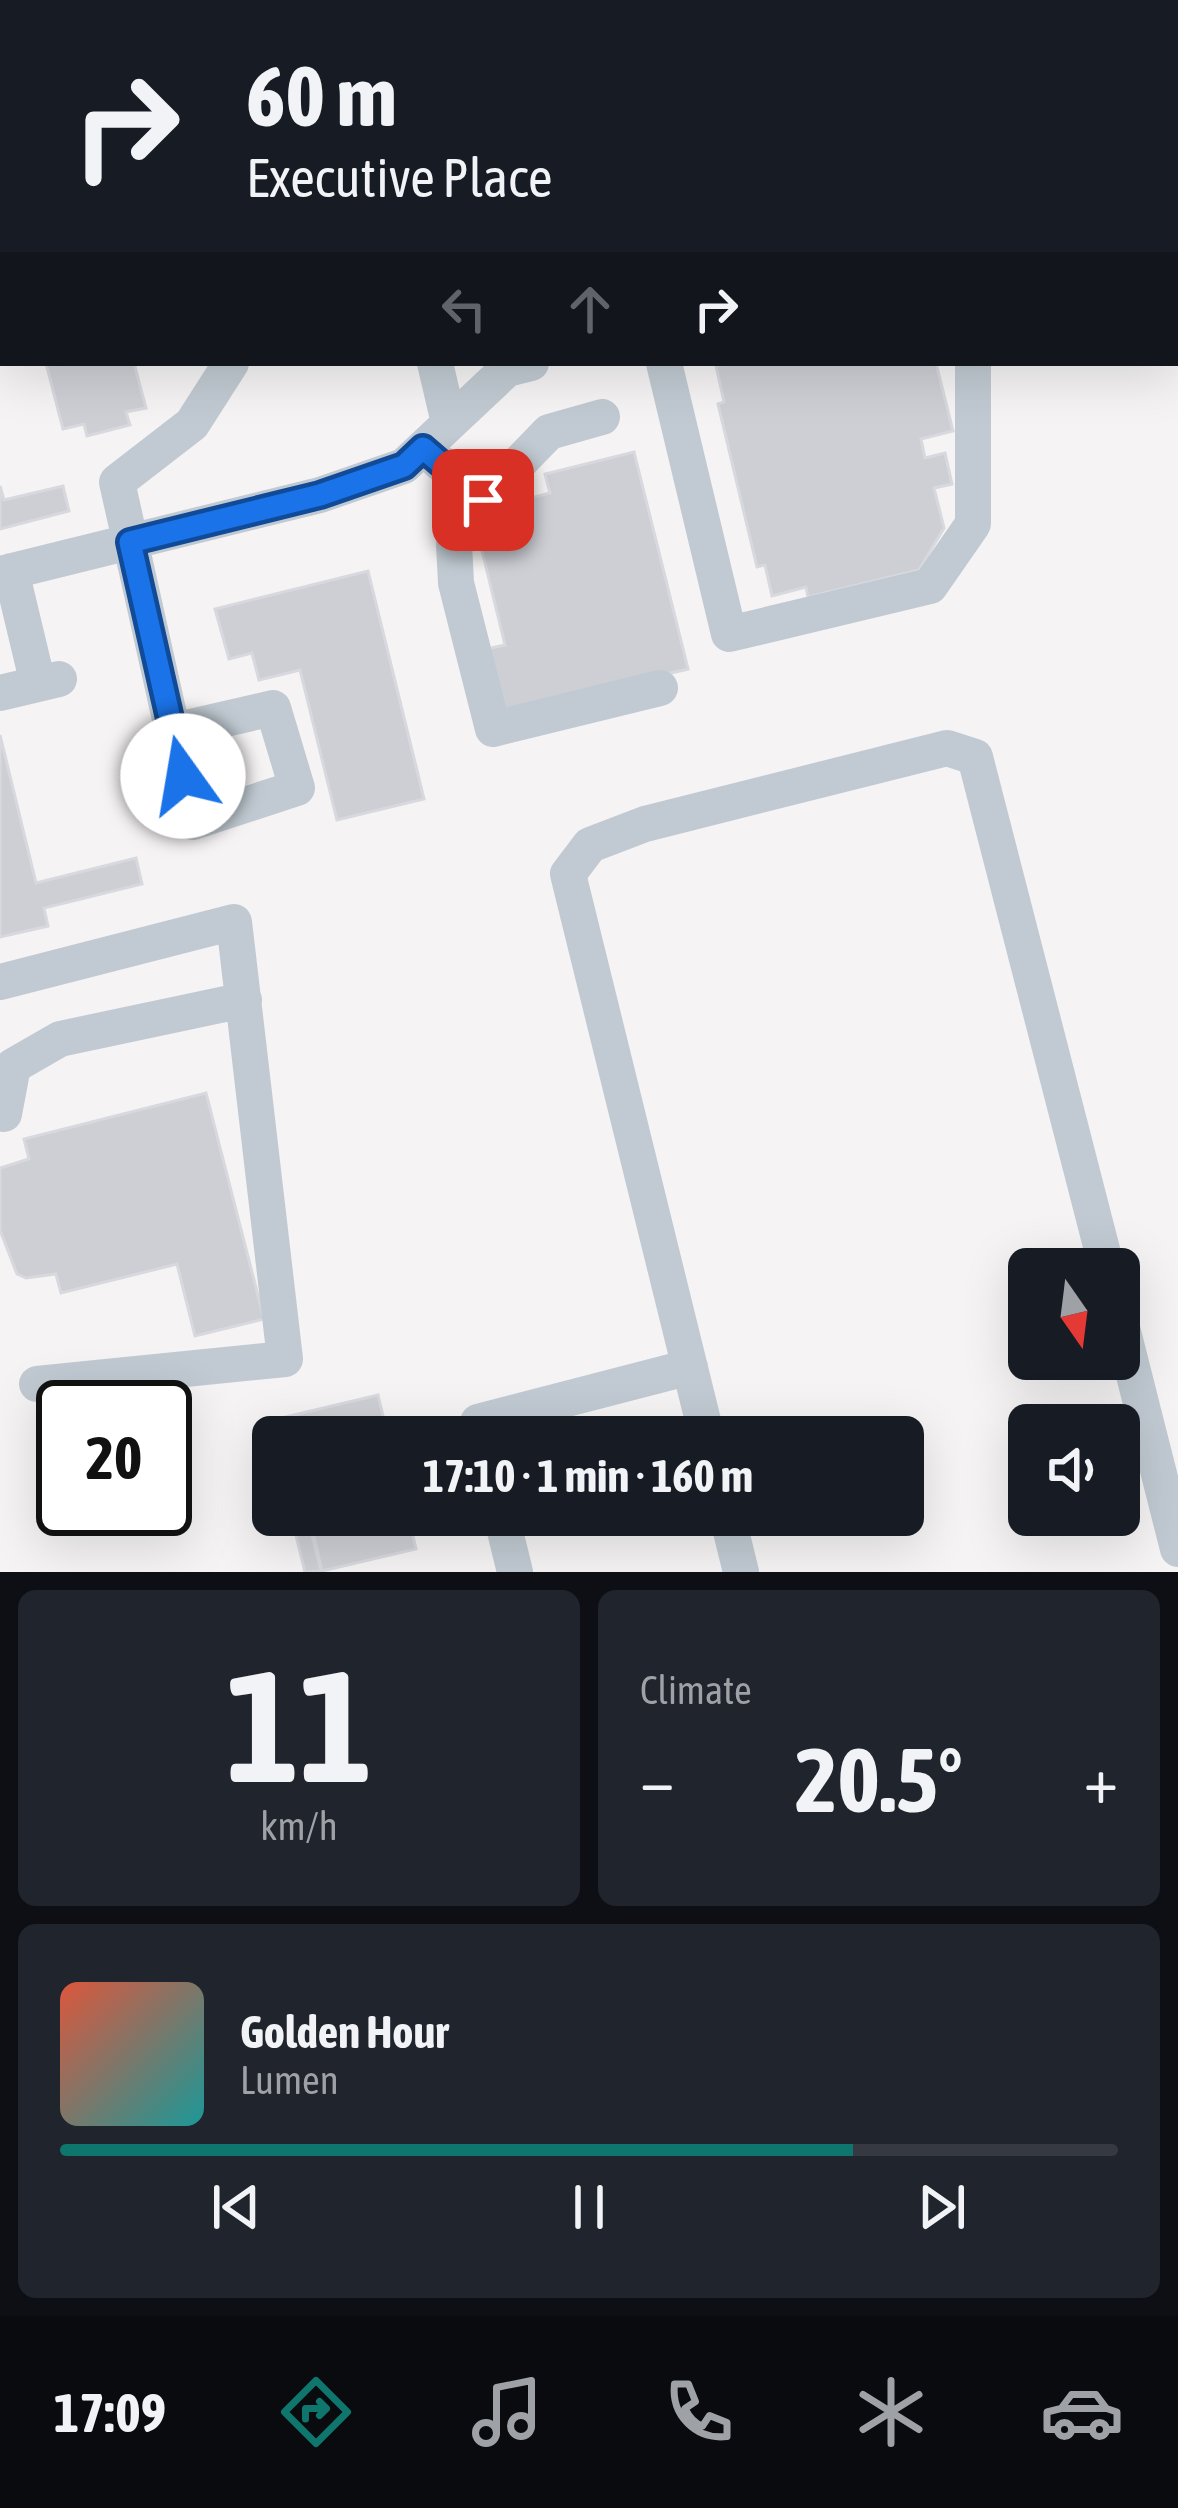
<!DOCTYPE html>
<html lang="en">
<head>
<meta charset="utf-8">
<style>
	body { margin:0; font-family:"Asap Condensed",sans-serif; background:#20242c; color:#f1f3f6; height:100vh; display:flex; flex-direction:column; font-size:45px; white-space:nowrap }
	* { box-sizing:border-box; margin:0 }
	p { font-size:39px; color:#9ea1a6 }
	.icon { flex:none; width:66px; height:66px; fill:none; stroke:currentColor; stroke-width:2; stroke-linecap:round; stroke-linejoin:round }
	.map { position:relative; height:1572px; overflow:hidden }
	.sheet { display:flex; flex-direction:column; gap:18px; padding:18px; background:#0d0f14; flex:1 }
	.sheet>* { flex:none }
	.hud { position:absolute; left:0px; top:0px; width:1179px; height:366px; box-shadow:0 12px 48px #0002; background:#171b24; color:#f1f3f6; overflow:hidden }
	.needle { width:78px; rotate:166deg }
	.fabs { position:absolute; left:1008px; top:1248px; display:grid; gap:24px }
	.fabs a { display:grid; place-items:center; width:132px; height:132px; border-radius:18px; background:#171b24; box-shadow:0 12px 48px #0002; font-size:60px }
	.speed { position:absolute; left:36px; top:1380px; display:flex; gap:24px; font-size:60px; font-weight:700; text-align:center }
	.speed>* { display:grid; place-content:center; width:156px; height:156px; border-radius:50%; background:#171b24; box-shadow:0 12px 48px #0002; line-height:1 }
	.speed .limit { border:6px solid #111; border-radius:18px; background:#fff; color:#111 }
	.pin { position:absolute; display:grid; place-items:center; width:102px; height:102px; color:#fff; margin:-51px; border-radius:24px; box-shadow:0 6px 18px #0006 }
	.me { position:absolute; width:132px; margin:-66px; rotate:347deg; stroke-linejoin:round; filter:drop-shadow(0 0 9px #0008) }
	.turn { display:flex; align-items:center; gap:42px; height:252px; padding:0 48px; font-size:54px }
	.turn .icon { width:156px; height:156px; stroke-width:2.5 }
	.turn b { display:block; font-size:84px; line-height:102px }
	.lanes { display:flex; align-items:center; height:114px; padding:0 48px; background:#0003; justify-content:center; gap:60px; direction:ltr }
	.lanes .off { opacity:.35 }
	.big { font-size:90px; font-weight:700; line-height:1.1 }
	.sheet .widget { flex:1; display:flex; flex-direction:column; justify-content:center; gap:18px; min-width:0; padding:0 42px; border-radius:18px; background:#20242c }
	.sheet .dial { align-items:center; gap:0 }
	.dial b { font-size:156px; line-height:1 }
	.song { display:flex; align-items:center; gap:36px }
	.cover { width:144px; height:144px; border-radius:18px; background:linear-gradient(135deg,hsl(10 70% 55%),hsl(180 70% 35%)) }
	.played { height:12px; border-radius:6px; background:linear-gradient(90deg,#0f766e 75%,#363941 75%) }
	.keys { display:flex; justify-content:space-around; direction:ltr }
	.heat { display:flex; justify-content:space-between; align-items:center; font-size:66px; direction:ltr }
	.sheet .tiles { flex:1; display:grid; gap:18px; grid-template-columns:1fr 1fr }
	.widget:last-child { grid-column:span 2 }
	.trip { position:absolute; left:252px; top:1416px; width:672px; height:120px; border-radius:18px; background:#171b24; box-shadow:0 12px 48px #0002; font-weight:700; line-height:120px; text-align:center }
	.menu { display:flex; height:192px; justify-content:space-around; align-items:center; background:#090b0e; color:#9ea1a6 }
	.menu .icon { width:84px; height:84px }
	.menu .on { color:#0f766e }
	.menu b { font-size:54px; color:#f1f3f6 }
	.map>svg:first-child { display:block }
	.building { fill:#cdcfd5; stroke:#d7d9de; stroke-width:3 }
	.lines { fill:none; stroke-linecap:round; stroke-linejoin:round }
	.minor { stroke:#c1cad2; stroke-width:36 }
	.route-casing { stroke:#114b97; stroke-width:30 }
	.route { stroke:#1a73e8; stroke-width:21 }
</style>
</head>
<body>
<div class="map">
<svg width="1178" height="1572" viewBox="0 0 1178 1572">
	<rect width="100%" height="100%" fill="#f5f3f3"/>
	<path class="building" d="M 46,363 L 134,363 L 146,408 L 126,412 L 130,425 L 87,436 L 84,424 L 63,429 Z
		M 727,363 L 936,363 L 953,431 L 921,439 L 925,458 L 945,453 L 952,484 L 934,488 L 944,528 L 919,570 L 808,597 L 806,587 L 772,596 L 765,565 L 757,567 L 718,404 L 724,402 L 716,366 Z
		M 634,452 L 688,669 L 502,711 L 487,649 L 505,645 L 478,534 L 517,524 L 512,503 L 550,493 L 545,474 Z
		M 0,486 L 4,500 L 63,486 L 69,511 L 0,529 Z
		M 368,571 L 424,799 L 337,820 L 300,670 L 259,680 L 252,653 L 229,659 L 215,609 Z
		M 0,735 L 36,883 L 136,858 L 142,884 L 44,908 L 48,926 L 0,937 Z
		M 206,1093 L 264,1319 L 195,1336 L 177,1264 L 61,1293 L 56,1274 L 26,1278 L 17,1274 L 0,1230 L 0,1168 L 29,1159 L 24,1139 Z
		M 378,1395 L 388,1437 L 290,1437 L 285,1417 Z
		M 291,1515 L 307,1515 L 321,1571 L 305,1572 Z
		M 309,1515 L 408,1515 L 416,1549 L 322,1571 Z"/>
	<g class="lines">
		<path class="minor" d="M 927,0 L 928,3
			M 585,3 L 597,0
			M 435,363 L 449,423
			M 664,363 L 729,634 L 930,586 L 973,524 L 973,363
			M 423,448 L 483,500 L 549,432 L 602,417
			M 483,500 L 454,544 L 456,583 L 493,729 L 660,688
			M 11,571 L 38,684
			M 0,574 L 320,495 L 404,466 L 507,369 L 531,363
			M 0,693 L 59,679
			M 173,731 L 273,708 L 297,788 L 193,822 L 117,482 L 192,424 L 231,363
			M 0,982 L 234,922 L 285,1359 L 37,1384
			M 4,1114 L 13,1066 L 60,1039 L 244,1000
			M 1119,1316 L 1178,1549
			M 482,1437 L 478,1422 L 690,1367
			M 707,1437 L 568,874 L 590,845 L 645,824 L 947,748 L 975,757 L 1107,1269
			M 501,1515 L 515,1572
			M 727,1515 L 741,1572"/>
	</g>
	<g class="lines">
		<defs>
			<path id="route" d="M 183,776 L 130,542 L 320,495 L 404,466 L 423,448 L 483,500"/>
		</defs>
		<use href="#route" class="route-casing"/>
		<use href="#route" class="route"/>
	</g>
</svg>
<div class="fabs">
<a><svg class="needle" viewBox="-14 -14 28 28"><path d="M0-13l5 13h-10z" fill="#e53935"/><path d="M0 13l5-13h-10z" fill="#9ea1a6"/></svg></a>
<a><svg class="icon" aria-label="sound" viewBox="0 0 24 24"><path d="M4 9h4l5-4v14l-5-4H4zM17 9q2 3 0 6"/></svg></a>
</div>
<div class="speed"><div class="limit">20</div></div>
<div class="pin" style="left:483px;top:500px;background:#d93025"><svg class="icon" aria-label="arrive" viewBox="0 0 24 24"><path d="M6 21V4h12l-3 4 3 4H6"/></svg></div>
<svg class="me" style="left:183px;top:776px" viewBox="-20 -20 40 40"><circle r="19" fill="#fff"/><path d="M0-13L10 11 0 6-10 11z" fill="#1a73e8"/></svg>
<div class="trip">17:10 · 1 min · 160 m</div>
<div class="hud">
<div class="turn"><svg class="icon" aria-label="right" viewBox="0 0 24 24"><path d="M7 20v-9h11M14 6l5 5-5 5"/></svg><div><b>60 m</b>Executive Place</div></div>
<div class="lanes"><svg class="icon off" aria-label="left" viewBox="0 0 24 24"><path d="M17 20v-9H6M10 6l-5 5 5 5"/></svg><svg class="icon off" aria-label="ahead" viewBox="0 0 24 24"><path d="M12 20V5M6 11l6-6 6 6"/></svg><svg class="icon" aria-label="right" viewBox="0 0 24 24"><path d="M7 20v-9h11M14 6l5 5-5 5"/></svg></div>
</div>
</div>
<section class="sheet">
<div class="tiles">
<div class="widget dial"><b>11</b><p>km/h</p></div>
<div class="widget"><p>Climate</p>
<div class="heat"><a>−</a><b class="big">20.5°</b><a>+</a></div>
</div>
<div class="widget">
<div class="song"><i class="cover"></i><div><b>Golden Hour</b><p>Lumen</p></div></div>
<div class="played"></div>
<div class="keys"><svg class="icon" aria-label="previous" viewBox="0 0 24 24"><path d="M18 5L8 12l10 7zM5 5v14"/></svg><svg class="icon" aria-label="pause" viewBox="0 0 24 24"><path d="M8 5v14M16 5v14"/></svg><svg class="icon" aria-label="next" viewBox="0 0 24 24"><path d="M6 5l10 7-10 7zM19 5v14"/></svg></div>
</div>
</div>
</section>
<nav class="menu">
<b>17:09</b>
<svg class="icon on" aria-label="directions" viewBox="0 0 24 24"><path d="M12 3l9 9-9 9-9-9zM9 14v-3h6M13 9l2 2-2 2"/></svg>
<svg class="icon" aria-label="music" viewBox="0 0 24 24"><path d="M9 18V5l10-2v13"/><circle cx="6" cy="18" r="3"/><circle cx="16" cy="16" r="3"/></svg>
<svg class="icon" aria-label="phone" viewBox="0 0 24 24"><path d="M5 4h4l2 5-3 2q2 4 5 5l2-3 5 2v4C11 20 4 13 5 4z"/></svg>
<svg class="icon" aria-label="climate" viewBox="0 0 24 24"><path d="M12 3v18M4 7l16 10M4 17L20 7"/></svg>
<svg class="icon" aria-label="car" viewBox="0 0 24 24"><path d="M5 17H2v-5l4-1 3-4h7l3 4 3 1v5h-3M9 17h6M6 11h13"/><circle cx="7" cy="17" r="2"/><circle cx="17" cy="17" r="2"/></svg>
</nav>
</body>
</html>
